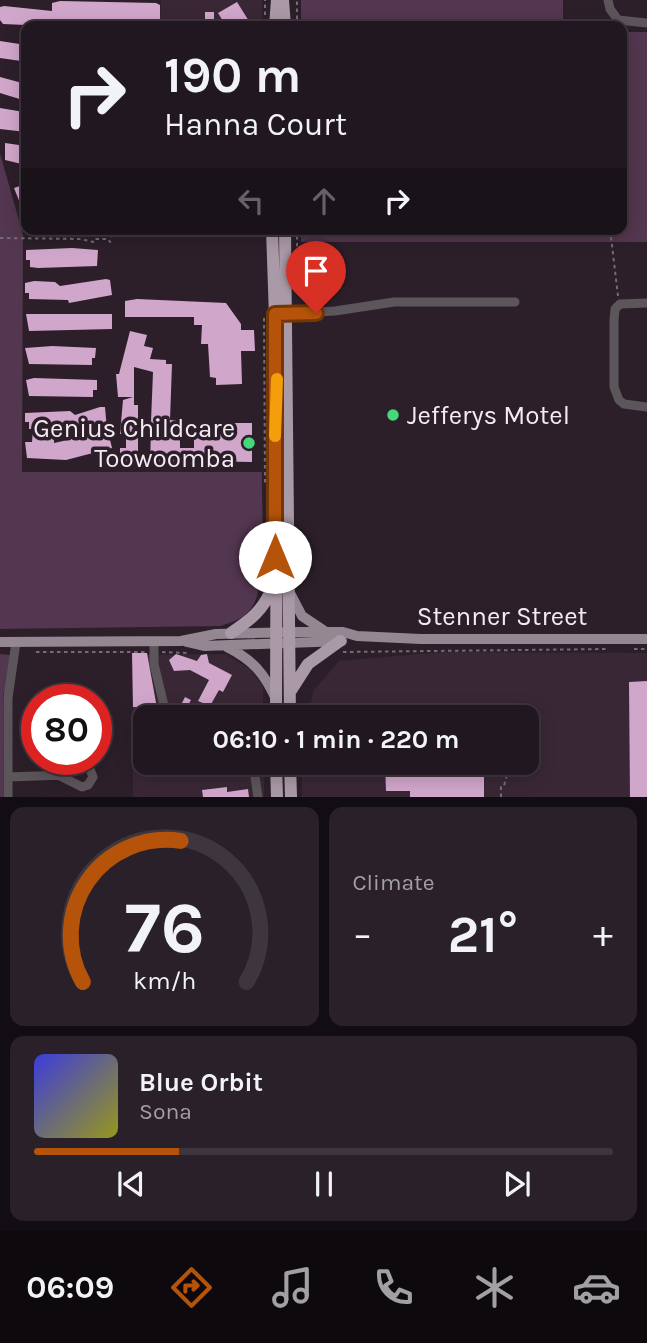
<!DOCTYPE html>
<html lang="en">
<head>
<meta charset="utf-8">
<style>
	body { margin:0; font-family:Karla,sans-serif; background:#292029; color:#f1f3f6; height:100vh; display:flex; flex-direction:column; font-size:26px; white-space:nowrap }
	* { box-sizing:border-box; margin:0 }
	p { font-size:23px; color:#a29fa5 }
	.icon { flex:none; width:38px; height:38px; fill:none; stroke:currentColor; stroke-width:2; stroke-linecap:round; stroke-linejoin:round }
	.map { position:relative; height:797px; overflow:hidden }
	.drawer { display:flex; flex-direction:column; gap:10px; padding:10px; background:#120d12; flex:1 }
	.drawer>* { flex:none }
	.hud { position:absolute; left:21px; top:21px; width:606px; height:214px; border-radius:14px; box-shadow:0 4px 18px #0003,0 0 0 2px #3e363e; background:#211720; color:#f1f3f6; overflow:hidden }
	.speed { position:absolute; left:21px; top:684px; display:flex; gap:14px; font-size:35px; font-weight:700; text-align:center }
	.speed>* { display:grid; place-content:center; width:91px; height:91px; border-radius:50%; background:#211720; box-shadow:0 4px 18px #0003,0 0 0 2px #3e363e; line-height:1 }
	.speed .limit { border:10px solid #d22; background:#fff; color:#111 }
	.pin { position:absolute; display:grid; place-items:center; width:60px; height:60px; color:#fff; margin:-72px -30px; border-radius:50% 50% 50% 0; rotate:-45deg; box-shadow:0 0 7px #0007 }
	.pin .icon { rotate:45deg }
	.me { position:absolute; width:77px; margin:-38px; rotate:0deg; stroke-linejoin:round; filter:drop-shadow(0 0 5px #0008) }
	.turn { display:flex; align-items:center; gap:24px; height:147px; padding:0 28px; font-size:32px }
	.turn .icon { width:91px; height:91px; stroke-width:2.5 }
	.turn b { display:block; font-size:49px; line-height:60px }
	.lanes { display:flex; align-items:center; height:66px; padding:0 28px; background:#0003; justify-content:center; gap:35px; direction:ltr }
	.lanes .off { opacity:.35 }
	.big { font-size:52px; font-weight:700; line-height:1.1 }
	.drawer .tile { flex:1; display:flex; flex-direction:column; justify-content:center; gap:10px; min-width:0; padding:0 24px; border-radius:14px; background:#292029 }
	.drawer .dial { align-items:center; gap:0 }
	.dial svg { height:182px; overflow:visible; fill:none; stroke:#3e363e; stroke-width:7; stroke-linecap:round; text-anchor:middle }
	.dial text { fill:#f1f3f6; stroke:none }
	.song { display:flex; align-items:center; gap:21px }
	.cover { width:84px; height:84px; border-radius:10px; background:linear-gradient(135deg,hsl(240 70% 55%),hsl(60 70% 35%)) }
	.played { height:7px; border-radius:4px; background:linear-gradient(90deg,#b45309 25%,#3e363e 25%) }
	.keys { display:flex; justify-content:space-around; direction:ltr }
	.heat { display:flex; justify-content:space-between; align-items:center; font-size:38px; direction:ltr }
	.drawer .tiles { flex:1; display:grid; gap:10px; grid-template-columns:1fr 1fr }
	.tile:last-child { grid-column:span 2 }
	.trip { position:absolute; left:133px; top:705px; width:406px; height:70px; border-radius:14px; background:#211720; box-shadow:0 4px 18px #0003,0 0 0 2px #3e363e; font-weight:700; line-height:70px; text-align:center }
	.tabs { display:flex; height:112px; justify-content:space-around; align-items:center; background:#0d090d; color:#a29fa5 }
	.tabs .icon { width:49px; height:49px }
	.tabs .active { color:#b45309 }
	.tabs b { font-size:32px; color:#f1f3f6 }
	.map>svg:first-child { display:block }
	.built { fill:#392736 }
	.green { fill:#53364f }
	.building { fill:#d1a6cb; fill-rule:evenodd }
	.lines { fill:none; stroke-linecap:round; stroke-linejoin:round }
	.path { stroke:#766b74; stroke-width:2; stroke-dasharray:3.5 3.5; stroke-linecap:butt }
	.minor { stroke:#5c565b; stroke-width:9 }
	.major { stroke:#948792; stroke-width:10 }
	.highway { stroke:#aa9aa7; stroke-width:12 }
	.route-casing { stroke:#753606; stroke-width:18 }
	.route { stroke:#b45309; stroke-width:12 }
	.slow { stroke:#f59e0b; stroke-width:12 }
	.poi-dot { fill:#46d779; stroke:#2c1f2a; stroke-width:2.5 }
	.labels { text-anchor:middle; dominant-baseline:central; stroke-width:7; stroke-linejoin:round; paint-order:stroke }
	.poi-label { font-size:26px; fill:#f4ebf2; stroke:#2c1f2a; text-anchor:start }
	.street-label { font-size:26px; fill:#f4ebf2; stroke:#2c1f2a }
</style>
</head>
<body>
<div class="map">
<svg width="647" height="797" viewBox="0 0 647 797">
	<rect width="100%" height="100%" fill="#2c1f2a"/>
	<path class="built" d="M 161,0 L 262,0 L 262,26 L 160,26 Z
		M 443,652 L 647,653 L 647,797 L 302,797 L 302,763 L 527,763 L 527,718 L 307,717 L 314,690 L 339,661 Z
		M 226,654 L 250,669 L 263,686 L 263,717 L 145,718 L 145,763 L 264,763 L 264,797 L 133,797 L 132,655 Z"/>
	<path class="green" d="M 301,0 L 563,0 L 563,26 L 301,26 Z
		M 621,32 L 647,32 L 647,242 L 301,242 L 301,229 L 621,229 Z
		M 0,153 L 23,235 L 22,472 L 262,472 C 261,503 268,585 252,607 C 244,619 233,622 220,626 L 0,629 Z
		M 0,654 L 10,655 L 11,672 L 3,696 L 3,797 L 0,797 Z"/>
	<path class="building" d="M 60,1 L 156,3 L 160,5 L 160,19 L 49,19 L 48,26 L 3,24 L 0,20 L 0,7 L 4,6 L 52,11 L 52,3 Z
		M 237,2 L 252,26 L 226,26 L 218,13 Z
		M 205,12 L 214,12 L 214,26 L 205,26 Z
		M 0,41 L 26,45 L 26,58 L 21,57 L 21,61 L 0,58 Z
		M 0,77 L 26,84 L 26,101 L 0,93 Z
		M 0,108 L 24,112 L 26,132 L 0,129 Z
		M 5,143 L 26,146 L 26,165 L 5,160 Z
		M 26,184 L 26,212 L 24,213 L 14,188 Z
		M 72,248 L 98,250 L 97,266 L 38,268 L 30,267 L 30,260 L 26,260 L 26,250 Z
		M 106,279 L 110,280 L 112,295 L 69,303 L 68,300 L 29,299 L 29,293 L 25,293 L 25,283 L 34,281 L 55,282 L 60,286 Z
		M 137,299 L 226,303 L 241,324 L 241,330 L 254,330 L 255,351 L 241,351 L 242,384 L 216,385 L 216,378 L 210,377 L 208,344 L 201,344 L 202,325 L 194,325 L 194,317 L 125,317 L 125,301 Z
		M 26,314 L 112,314 L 112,329 L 29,331 Z
		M 130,331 L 147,335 L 144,346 L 153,348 L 150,359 L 166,360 L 166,364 L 172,364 L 170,420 L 180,421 L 180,448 L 194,448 L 194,433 L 223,433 L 223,423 L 252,423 L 252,462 L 193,461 L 193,458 L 178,458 L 178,464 L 150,464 L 151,431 L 138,431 L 138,464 L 120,464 L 120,448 L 126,448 L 126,434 L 120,434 L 123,400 L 133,397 L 118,397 L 116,374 L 119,374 ZM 134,367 L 153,372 L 151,421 L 138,421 L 138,405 L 134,405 Z
		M 52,346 L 96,348 L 95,358 L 92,358 L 92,365 L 29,364 L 25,348 Z
		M 34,378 L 97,380 L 97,390 L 93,390 L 93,397 L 29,396 L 26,380 Z
		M 100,407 L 105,407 L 107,430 L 54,429 L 54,443 L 108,431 L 112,448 L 66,460 L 27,458 L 25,442 L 32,442 L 33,429 L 29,429 L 29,422 L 25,422 L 25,413 L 70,411 L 75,415 Z
		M 132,653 L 147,653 L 157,708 L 133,707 Z
		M 176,654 L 197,661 L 201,655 L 207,654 L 209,663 L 232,675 L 223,692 L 219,690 L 210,706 L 198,701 L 209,680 L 190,670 L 174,671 L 169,660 Z
		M 647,681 L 647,797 L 630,797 L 629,682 Z
		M 185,697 L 191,700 L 183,714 L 175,716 L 174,706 L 181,705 Z
		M 385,763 L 484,763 L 484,797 L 410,797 L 410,791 L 386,791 Z
		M 227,787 L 227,792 L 248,789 L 249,797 L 203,797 L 202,790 Z"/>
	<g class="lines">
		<path class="path" d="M 265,15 L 265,0
			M 297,26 L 297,0
			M 297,229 L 297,277
			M 611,237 L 618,296
			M 0,238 L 81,239 L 93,242 L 94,239 L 108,239 L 110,242 L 113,229
			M 264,318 L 265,484
			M 264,581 L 265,524
			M 634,649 L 647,649
			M 36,652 L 146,652
			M 162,652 L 188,653
			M 343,652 L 607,649
			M 527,734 L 534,734
			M 501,797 L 501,787 L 504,786 L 510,763"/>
		<path class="minor" d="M 608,0 L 610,9 L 618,20 L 647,23
			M 647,303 L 620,304 L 615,309 L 614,320 L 614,387 L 619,400 L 624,404 L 647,407
			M 280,314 L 335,311 L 394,302 L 515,302
			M 154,642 L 154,664 L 167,718
			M 188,763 L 254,770 L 269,763
			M 254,770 L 258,797
			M 8,777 L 65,775 L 82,765 L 90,769 L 93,777 L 88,785 L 82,787 L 60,776
			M 8,797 L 8,698 L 16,642"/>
		<path class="major" d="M 289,591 L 302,616 L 323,630
			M 0,642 L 181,641 L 216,634 L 299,632 L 343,632 L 357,636 L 421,639 L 647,639
			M 187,642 L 204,646 L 342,641
			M 227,647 C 253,660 264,673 276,699"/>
		<path class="highway" d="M 283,0 L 285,26
			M 275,26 L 277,0
			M 272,229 L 277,376 L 276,718
			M 285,229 L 290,718
			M 231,633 C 250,620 263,611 272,588
			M 290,692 L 308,664 L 340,641
			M 276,763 L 277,797
			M 290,763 L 291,797"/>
	</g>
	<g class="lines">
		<defs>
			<path id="route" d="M 275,557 L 275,314 L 316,313"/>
		</defs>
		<use href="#route" class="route-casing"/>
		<use href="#route" class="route"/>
		<path class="slow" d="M 275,436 L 277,379"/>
	</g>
	<g class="poi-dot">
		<circle cx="393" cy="415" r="7"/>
		<circle cx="249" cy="443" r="7"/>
	</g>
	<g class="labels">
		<g class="poi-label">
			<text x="407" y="415">Jefferys Motel</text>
			<text x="235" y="428" text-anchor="end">Genius Childcare<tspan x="235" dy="30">Toowoomba</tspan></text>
		</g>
		<g class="street-label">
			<text x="502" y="616">Stenner Street</text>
		</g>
	</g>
</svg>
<div class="speed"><div class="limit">80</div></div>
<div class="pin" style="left:316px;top:313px;background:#d93025"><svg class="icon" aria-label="arrive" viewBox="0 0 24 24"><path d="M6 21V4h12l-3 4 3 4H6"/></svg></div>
<svg class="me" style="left:275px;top:557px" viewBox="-20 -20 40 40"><circle r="19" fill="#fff"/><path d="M0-13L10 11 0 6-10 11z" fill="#b45309"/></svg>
<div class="trip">06:10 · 1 min · 220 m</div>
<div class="hud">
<div class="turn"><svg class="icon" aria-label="right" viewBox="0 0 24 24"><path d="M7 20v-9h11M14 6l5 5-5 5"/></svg><div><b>190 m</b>Hanna Court</div></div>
<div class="lanes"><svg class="icon off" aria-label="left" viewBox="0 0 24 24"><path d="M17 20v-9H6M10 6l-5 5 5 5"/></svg><svg class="icon off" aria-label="ahead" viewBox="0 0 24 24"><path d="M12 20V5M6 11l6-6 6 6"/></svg><svg class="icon" aria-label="right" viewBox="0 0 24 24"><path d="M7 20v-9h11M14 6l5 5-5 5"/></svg></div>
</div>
</div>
<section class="drawer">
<div class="tiles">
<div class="tile dial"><svg viewBox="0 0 100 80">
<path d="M14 69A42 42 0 1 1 86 69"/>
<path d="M14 69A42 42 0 0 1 57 7" stroke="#b45309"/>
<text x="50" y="56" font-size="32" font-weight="700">76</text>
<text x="50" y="72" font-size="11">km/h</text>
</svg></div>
<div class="tile"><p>Climate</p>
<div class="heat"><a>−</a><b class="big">21°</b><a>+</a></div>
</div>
<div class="tile">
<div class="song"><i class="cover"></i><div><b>Blue Orbit</b><p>Sona</p></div></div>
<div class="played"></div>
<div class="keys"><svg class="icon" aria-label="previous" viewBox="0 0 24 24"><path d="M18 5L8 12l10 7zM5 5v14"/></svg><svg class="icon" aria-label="pause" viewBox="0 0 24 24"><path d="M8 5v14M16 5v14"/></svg><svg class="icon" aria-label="next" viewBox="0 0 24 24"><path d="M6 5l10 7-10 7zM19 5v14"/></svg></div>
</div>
</div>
</section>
<nav class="tabs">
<b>06:09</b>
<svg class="icon active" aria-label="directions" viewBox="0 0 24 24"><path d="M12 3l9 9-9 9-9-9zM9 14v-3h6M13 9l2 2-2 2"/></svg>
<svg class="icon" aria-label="music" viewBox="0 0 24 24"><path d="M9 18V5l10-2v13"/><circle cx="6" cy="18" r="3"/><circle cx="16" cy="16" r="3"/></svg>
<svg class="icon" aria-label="phone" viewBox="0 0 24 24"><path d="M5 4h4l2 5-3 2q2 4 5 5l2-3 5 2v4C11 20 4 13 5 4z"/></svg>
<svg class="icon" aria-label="climate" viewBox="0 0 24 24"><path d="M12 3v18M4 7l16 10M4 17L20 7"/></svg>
<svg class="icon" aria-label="car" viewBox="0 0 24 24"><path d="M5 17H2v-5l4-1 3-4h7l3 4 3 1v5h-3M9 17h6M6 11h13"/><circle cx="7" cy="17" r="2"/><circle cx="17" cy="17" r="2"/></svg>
</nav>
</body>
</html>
